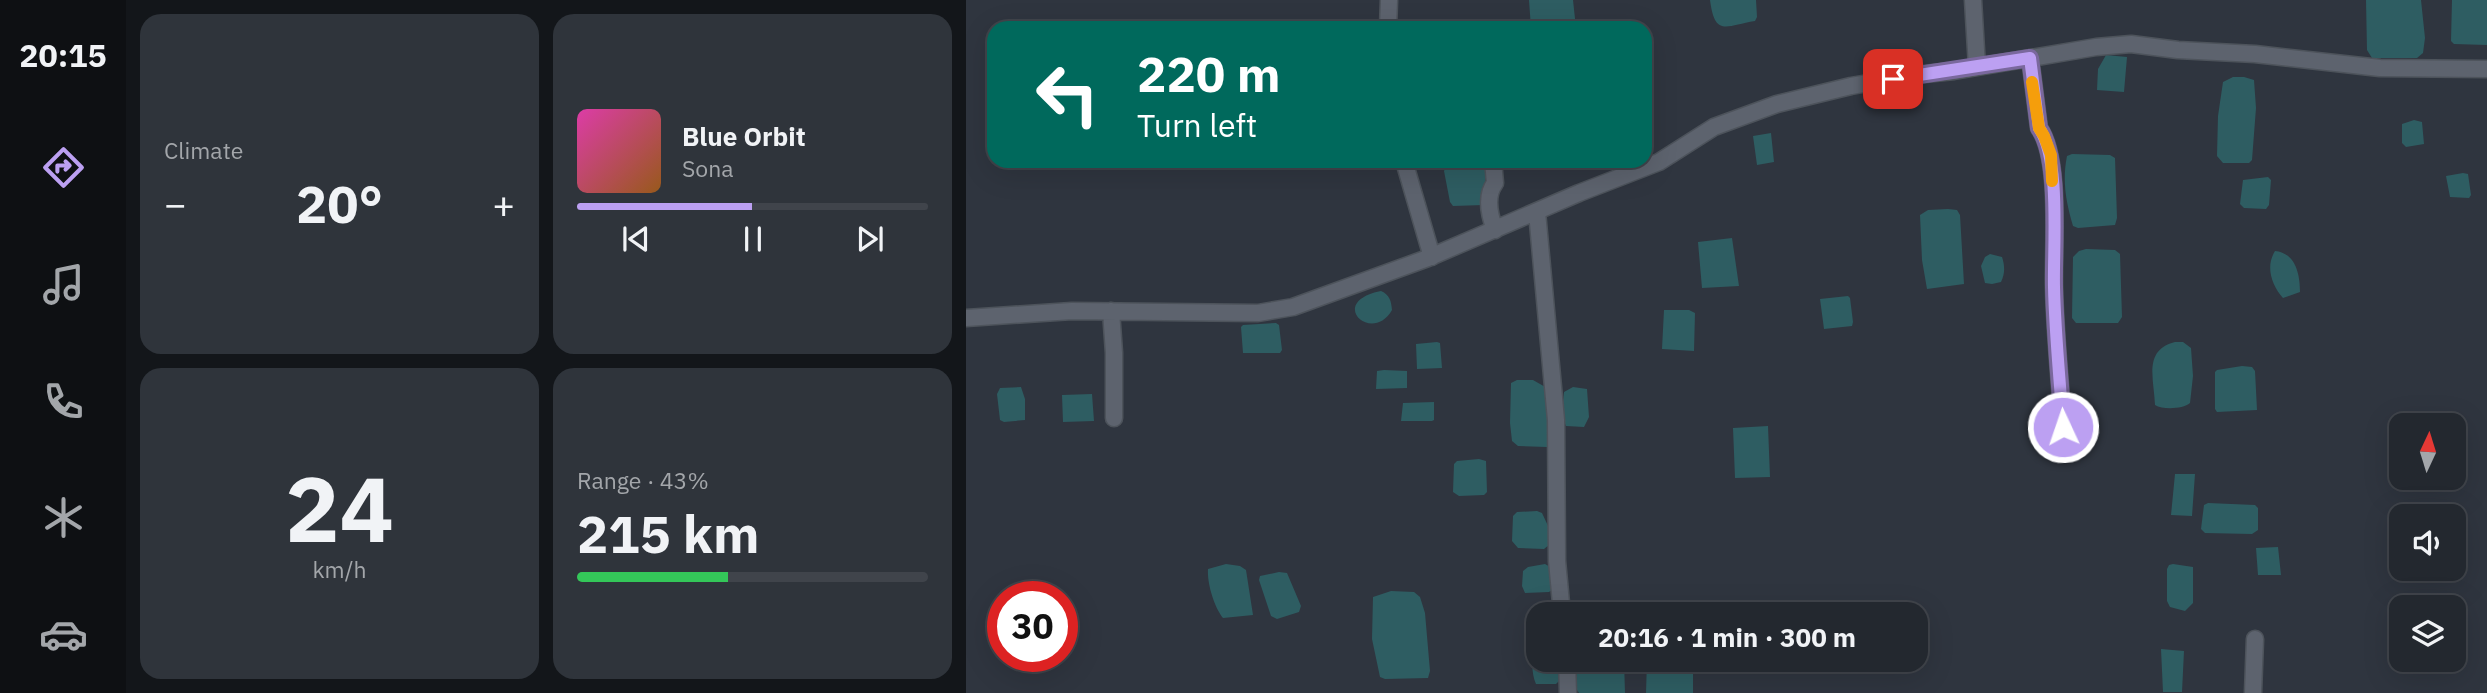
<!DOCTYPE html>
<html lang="en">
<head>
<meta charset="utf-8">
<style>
	body { margin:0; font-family:"IBM Plex Sans",sans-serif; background:#2f343b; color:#f1f3f6; height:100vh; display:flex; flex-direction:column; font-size:26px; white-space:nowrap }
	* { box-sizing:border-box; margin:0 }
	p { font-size:23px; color:#a3a6aa }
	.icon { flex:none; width:38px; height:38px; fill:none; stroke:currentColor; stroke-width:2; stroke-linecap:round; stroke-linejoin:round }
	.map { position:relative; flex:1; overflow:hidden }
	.drawer { display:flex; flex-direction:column; gap:14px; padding:14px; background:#13161a; width:840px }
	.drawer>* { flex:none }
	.banner { position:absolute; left:21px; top:21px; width:665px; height:147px; border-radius:21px; box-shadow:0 7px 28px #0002,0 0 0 2px #40444b; background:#00695c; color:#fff; overflow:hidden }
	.needle { width:46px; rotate:4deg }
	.buttons { position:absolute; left:1423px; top:413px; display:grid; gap:14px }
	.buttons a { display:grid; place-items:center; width:77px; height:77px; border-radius:14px; background:#23282f; box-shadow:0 7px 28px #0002,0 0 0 2px #40444b; font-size:35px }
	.speed { position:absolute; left:21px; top:581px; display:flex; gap:14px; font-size:35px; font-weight:700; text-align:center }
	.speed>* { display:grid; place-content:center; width:91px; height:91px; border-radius:50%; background:#23282f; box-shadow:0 7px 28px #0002,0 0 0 2px #40444b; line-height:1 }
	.speed .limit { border:10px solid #d22; background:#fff; color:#111 }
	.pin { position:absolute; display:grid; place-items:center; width:60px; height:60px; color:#fff; margin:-30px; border-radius:14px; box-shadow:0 4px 10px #0006 }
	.me { position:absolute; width:77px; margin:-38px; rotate:357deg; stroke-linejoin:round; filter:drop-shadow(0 0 5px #0008) }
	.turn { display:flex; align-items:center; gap:24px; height:147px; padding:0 35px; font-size:32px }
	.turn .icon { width:91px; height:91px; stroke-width:2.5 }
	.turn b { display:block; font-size:49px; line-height:60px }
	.big { font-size:52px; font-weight:700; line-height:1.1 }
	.drawer .widget { flex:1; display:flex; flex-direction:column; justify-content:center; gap:10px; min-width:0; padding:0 24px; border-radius:21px; background:#2f343b }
	.drawer .dial { align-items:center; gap:0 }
	.dial b { font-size:91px; line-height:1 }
	.song { display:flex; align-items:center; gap:21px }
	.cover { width:84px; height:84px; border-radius:10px; background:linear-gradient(135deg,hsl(320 70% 55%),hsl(30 70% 35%)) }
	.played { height:7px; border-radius:4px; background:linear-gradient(90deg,#bca0f2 50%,#40444b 50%) }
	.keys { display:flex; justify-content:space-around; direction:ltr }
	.heat { display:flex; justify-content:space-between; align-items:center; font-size:38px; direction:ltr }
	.charge { height:10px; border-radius:5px; background:linear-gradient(90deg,#34c759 43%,#40444b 0) }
	.drawer .tiles { flex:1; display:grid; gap:14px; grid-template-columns:repeat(2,1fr) }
	.trip { position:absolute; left:560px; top:602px; width:402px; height:70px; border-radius:21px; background:#23282f; box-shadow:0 7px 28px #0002,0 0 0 2px #40444b; font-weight:700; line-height:70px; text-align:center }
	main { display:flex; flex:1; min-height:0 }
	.dock { display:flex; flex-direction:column; width:126px; justify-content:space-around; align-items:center; background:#0e1013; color:#a3a6aa }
	.dock .icon { width:49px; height:49px }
	.dock .current { color:#bca0f2 }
	.dock b { font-size:32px; color:#f1f3f6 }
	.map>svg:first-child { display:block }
	.water { fill:#2e5d62 }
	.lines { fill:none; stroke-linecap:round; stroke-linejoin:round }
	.minor-casing { stroke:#4d535b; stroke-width:19 }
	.minor { stroke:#5d636e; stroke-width:16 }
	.route-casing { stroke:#7a689d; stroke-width:18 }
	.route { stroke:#bca0f2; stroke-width:12 }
	.slow { stroke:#f59e0b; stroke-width:12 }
</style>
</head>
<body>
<main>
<nav class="dock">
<b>20:15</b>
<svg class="icon current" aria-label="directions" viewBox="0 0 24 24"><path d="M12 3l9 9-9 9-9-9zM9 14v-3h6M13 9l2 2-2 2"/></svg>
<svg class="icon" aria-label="music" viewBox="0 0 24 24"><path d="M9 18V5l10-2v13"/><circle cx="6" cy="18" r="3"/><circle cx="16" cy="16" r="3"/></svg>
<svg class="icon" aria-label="phone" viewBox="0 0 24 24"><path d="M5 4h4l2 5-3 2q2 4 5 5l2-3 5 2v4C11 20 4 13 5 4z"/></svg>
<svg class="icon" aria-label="climate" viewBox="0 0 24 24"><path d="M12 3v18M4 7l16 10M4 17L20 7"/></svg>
<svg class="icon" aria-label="car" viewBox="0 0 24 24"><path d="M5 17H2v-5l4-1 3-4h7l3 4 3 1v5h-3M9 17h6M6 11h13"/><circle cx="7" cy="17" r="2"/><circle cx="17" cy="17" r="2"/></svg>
</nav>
<section class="drawer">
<div class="tiles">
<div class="widget"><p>Climate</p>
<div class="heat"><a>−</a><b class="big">20°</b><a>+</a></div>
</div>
<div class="widget">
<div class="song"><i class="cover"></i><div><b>Blue Orbit</b><p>Sona</p></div></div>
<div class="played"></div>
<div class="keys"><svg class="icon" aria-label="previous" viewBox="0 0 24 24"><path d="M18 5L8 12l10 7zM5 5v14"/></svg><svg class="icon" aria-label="pause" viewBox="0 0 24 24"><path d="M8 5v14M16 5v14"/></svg><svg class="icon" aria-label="next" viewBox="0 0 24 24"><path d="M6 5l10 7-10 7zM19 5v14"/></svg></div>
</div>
<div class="widget dial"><b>24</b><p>km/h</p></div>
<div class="widget"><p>Range · 43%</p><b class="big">215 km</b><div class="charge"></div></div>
</div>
</section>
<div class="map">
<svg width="1521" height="693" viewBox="0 0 1521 693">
	<rect width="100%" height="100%" fill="#2f353f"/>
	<path class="water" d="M 563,0 L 607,0 L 610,28 L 565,28 Z
		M 744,0 L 790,0 L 791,17 L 789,21 C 759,26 749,37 744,0 Z
		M 1400,0 L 1455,0 L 1459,38 L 1457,53 L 1451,58 L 1406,58 L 1401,50 Z
		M 1486,0 L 1521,0 L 1521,45 L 1488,44 L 1485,41 Z
		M 1140,55 L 1161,57 L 1158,92 L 1131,90 L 1132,69 Z
		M 1267,77 L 1278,77 L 1288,80 L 1290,108 L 1286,160 L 1283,163 L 1257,163 L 1251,156 L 1252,116 L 1257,82 Z
		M 1448,120 L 1456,122 L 1458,144 L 1440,147 L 1436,143 L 1436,124 Z
		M 805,133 L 808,162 L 791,165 L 787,136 Z
		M 1106,154 L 1144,155 L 1149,158 L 1151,218 L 1149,225 L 1112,228 L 1107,226 C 1100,202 1096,181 1101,156 Z
		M 500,163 L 520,168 L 518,205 L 487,206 L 484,202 L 478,171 L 480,167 Z
		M 1497,173 L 1502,174 L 1505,195 L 1503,198 L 1484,197 L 1480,176 Z
		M 1302,177 L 1305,180 L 1303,205 L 1300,209 L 1278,208 L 1274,204 L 1277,180 Z
		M 982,209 L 991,210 L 994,215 L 998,284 L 961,289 L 956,260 L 954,215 L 962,210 Z
		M 766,238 L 773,286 L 736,288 L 732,242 Z
		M 1120,249 L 1149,250 L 1154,254 L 1156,317 L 1152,323 L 1110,323 L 1106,318 L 1107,257 L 1113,251 Z
		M 1309,251 C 1330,253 1334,275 1334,292 L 1317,298 C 1306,286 1299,267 1309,251 Z
		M 1024,254 L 1036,257 C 1039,266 1039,274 1035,282 L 1026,284 L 1019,283 L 1015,266 L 1019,257 Z
		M 415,291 C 424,295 425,301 426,310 C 406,345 360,302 415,291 Z
		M 882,296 L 884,298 L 887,322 L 886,326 L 858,329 L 854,299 Z
		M 698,310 L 723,310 L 729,313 L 728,351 L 696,349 Z
		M 310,323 L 313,325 L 316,350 L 314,353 L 277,353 L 275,327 L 277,325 Z
		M 471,342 L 474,343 L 476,368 L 451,369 L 450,344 Z
		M 1209,342 L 1217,342 L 1225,348 L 1227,376 L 1224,403 C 1217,409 1197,410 1189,405 C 1188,379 1177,350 1209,342 Z
		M 1276,366 L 1286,367 L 1289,371 L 1291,410 L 1251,412 L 1249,409 L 1249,372 L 1251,370 Z
		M 418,370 L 441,371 L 441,388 L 410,389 L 411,371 Z
		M 551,380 L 567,380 L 581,388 C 581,405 587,432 581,447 L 552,446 L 546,441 L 544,423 L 545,383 Z
		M 55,387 L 59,399 L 59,420 L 38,422 L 34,420 L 31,394 L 34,388 Z
		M 607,387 L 621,389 L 623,417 L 618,427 L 600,426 C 595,415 597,404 598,392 Z
		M 126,394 L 128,421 L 97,422 L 96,395 Z
		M 468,402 L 468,420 L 466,421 L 435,421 L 437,403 Z
		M 802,426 L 804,477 L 769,478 L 767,428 Z
		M 513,459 L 520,461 L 521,492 L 518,495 L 493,496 L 487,492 L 488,464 L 491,461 Z
		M 1209,474 L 1229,474 L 1226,516 L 1205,515 Z
		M 1242,503 L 1289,505 L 1292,508 L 1292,530 L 1286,534 L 1239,533 L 1235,529 L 1238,505 Z
		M 571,511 L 576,513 L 583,528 L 583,545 L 578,549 L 552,548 L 546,541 L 547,516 L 551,512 Z
		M 1312,547 L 1315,575 L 1292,575 L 1290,548 Z
		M 260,564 L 274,566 L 280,570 L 287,615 L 257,618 C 248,607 241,583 242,569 Z
		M 579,564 L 586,568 L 587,589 L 583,592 L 559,593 L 556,586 L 557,571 L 562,567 Z
		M 1207,564 L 1227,567 L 1227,603 L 1219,611 L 1204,607 L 1201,601 L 1201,569 L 1203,565 Z
		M 313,572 L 321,573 L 335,606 L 333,612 L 311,619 L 305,616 L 293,580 L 294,576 Z
		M 425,591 L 448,592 L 454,597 L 459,613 L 464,671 L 462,678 L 419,679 L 414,677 L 406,639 L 407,597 Z
		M 570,645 L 572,645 L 572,660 L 594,660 L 594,680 L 590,684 L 570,684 C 565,673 565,655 570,645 Z
		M 1195,649 L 1218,651 L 1216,692 L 1197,692 Z
		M 611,660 L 658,660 L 659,693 L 613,693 L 611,690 Z
		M 681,660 L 727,660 L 727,693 L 680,693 Z"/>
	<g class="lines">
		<defs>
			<path id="minor" d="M 1007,0 L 1011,67
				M 422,28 L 423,0
				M 1064,58 L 1073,128 C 1095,159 1087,248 1088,287 C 1089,334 1094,380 1097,427
				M 438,161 L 466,257
				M 527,161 L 529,183 C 519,196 523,214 529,230
				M 571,212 L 590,420 L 591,561 L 596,614
				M 145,311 L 148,353 L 148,418
				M 0,318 L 106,311 L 292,313 L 327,307 L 462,258 L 613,193 L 693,162 L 748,127 L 811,104 L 885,86 L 948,75 L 988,71 L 1130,47 L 1165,44 L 1212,50 L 1289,54 L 1414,68 L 1521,69
				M 601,660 L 602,693
				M 1287,693 L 1289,639"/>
		</defs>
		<use href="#minor" class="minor-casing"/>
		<use href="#minor" class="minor"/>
	</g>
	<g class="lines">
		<defs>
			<path id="route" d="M 927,79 L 1064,58 L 1073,128 C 1095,159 1087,248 1088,287 C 1089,334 1094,380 1097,427"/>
		</defs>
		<use href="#route" class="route-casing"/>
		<use href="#route" class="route"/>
		<path class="slow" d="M 1066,82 L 1073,128 L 1078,136 L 1085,155 L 1086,181"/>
	</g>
</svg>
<div class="buttons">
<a><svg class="needle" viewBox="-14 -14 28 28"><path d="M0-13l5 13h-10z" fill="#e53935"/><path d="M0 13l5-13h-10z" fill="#a3a6aa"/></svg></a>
<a><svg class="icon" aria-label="sound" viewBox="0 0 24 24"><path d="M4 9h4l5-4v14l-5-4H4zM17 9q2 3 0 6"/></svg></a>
<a><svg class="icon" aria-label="layers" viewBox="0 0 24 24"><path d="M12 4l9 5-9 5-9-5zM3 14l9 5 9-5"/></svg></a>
</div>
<div class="speed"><div class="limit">30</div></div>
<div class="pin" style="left:927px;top:79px;background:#d93025"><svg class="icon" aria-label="arrive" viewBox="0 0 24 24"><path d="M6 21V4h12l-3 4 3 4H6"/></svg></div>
<svg class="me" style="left:1097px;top:427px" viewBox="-20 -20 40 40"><circle r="17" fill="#bca0f2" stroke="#fff" stroke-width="3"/><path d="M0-11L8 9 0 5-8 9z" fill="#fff"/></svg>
<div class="trip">20:16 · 1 min · 300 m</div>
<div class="banner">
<div class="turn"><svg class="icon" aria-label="left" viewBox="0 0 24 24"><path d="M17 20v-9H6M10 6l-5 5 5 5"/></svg><div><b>220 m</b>Turn left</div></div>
</div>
</div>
</main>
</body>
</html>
